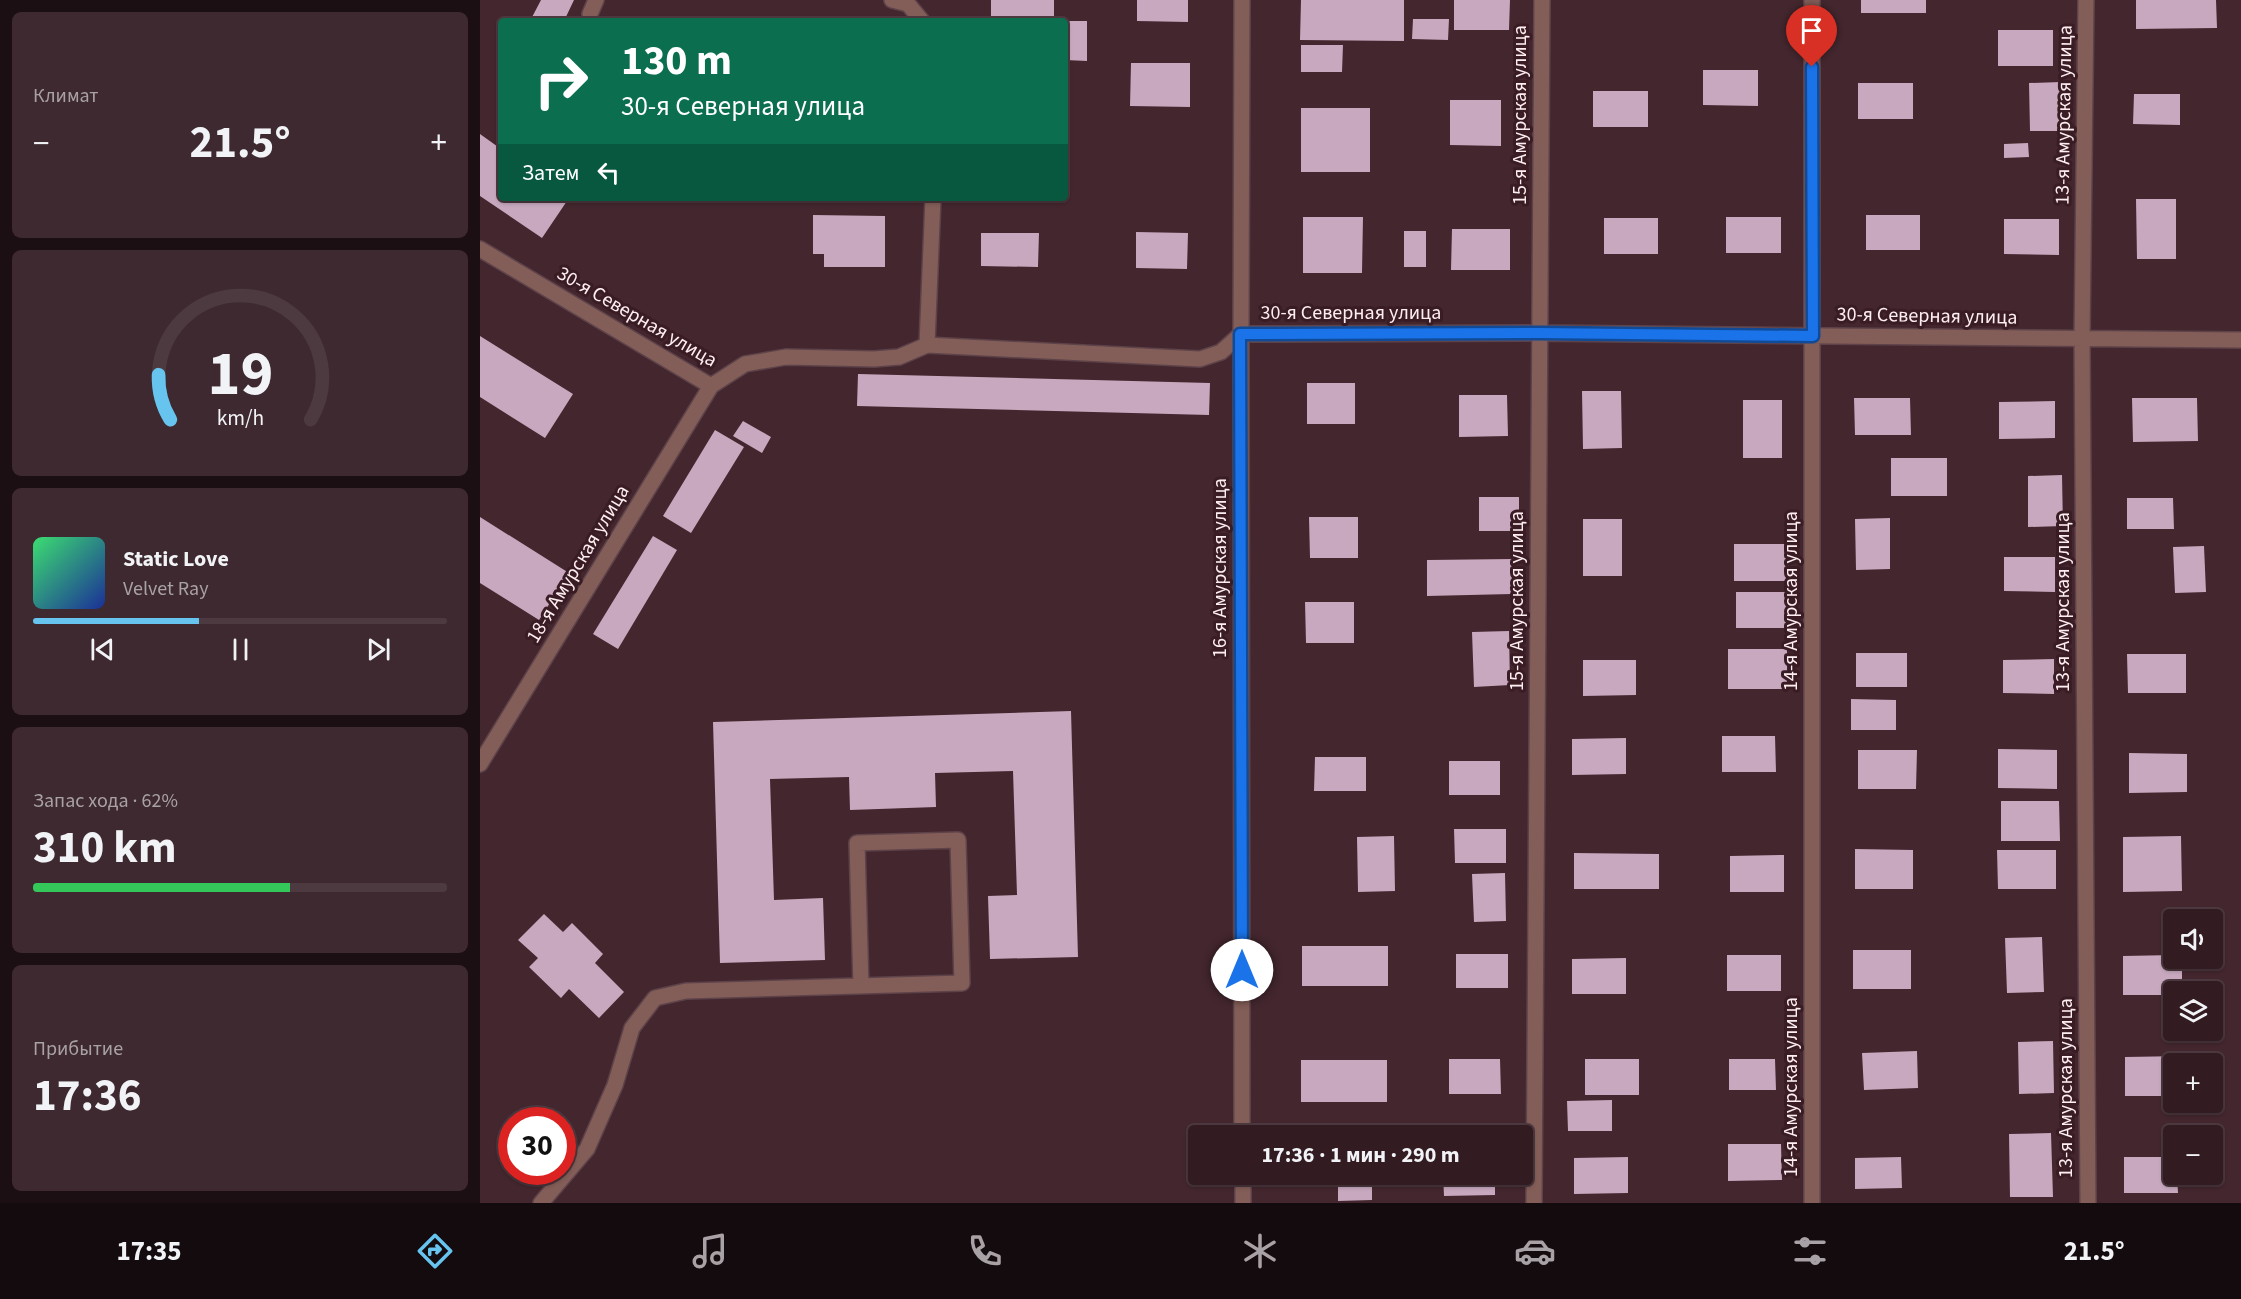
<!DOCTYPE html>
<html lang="ru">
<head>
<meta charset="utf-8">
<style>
	body { margin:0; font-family:"Source Sans 3",sans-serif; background:#3d292f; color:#f1f3f6; height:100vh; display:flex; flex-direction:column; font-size:22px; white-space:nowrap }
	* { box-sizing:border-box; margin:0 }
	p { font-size:20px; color:#a8a1a5 }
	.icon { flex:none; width:33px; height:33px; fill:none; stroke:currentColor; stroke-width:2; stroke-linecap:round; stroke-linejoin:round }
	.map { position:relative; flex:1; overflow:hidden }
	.side { display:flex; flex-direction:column; gap:12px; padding:12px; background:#1c0f13; width:480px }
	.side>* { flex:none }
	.banner { position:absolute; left:18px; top:18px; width:570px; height:183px; border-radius:6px; box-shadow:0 2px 4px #0004,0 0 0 2px #4d3a40; background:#0b6e4f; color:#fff; overflow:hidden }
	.tools { position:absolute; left:1683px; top:909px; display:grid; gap:12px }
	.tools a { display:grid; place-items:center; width:60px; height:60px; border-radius:6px; background:#321c22; box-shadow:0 2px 4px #0004,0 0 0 2px #4d3a40; font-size:30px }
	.speed { position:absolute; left:18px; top:1107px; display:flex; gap:12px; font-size:30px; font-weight:700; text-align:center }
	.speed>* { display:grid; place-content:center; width:78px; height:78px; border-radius:50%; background:#321c22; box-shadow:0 2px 4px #0004,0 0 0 2px #4d3a40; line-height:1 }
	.speed .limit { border:9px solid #d22; background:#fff; color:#111 }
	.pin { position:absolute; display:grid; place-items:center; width:51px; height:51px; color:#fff; margin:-62px -26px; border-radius:50% 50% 50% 0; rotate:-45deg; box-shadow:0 0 6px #0007 }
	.pin .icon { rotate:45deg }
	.me { position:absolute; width:66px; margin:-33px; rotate:0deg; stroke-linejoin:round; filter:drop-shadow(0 0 4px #0008) }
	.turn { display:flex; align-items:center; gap:21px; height:126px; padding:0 24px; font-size:27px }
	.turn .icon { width:78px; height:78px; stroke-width:2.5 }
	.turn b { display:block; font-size:42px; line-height:51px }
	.then { display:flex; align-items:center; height:57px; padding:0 24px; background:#0003; gap:12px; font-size:22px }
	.big { font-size:45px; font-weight:700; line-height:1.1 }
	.side .tile { flex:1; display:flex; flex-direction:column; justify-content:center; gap:9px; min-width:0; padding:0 21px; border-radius:9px; background:#3d292f }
	.side .dial { align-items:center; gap:0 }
	.dial svg { height:156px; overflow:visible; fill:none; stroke:#4d3a40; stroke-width:7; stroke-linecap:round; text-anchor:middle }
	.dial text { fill:#f1f3f6; stroke:none }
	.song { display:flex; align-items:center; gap:18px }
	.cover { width:72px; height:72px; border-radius:9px; background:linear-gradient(135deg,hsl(140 70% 55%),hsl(230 70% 35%)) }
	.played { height:6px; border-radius:3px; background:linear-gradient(90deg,#66c4ef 40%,#4d3a40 40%) }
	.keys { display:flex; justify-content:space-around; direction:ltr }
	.heat { display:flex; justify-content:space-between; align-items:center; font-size:33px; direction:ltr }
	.charge { height:9px; border-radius:4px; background:linear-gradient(90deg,#34c759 62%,#4d3a40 0) }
	.trip { position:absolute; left:708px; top:1125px; width:345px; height:60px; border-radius:6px; background:#321c22; box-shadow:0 2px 4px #0004,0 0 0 2px #4d3a40; font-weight:700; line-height:60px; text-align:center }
	.menu { display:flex; height:96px; justify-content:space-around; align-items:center; background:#140b0e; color:#a8a1a5 }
	.menu .icon { width:42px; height:42px }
	.menu .current { color:#66c4ef }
	.menu b { font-size:27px; color:#f1f3f6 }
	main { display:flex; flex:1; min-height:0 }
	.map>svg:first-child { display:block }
	.building { fill:#c7a8be }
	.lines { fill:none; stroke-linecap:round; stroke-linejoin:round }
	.lane-casing { stroke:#5d4249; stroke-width:18 }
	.street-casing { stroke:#5d4249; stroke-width:18 }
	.lane { stroke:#835d57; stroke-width:15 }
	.street { stroke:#835d57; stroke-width:15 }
	.route-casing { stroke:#114b97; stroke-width:15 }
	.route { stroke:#1a73e8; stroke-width:10 }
	.labels { text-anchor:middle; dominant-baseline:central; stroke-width:6; stroke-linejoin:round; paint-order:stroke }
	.street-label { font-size:20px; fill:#feeef1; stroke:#391c24 }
</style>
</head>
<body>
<main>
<section class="side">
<div class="tile"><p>Климат</p>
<div class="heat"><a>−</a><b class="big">21.5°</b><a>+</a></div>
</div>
<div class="tile dial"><svg viewBox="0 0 100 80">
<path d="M14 69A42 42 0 1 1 86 69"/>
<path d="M14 69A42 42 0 0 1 8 46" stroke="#66c4ef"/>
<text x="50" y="56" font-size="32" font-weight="700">19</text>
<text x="50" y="72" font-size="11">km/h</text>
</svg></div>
<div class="tile">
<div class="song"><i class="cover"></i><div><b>Static Love</b><p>Velvet Ray</p></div></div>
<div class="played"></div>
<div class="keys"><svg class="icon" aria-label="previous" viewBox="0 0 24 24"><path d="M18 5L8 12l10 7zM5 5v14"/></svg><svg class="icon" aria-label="pause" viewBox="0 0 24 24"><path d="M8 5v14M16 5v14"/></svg><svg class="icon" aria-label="next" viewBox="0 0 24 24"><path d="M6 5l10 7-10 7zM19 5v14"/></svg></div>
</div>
<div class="tile"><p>Запас хода · 62%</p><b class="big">310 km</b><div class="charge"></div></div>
<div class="tile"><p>Прибытие</p><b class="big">17:36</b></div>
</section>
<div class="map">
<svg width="1761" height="1203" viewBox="0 0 1761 1203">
	<rect width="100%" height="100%" fill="#43262e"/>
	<path class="building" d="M 61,0 L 94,0 L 84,21 L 50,21 Z
		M 511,0 L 574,0 L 574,18 L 511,18 Z
		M 657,0 L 708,0 L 708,22 L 657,21 Z
		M 821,0 L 924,0 L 924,41 L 820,40 Z
		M 974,0 L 1030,0 L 1029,30 L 974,30 Z
		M 1381,0 L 1446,0 L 1446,13 L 1381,13 Z
		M 1656,0 L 1736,0 L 1737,28 L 1656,29 Z
		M 933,19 L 969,19 L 968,40 L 932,39 Z
		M 585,21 L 607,21 L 607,61 L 585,60 Z
		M 1518,30 L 1573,30 L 1573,66 L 1518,66 Z
		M 821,45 L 863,45 L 862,72 L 821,72 Z
		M 651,63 L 710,63 L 710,107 L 650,106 Z
		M 1223,70 L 1278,70 L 1278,106 L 1223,105 Z
		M 1581,82 L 1581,131 L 1550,131 L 1549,83 Z
		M 1378,83 L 1433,83 L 1433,119 L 1378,119 Z
		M 1113,91 L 1168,91 L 1168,127 L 1113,127 Z
		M 1654,94 L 1700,94 L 1700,125 L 1653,124 Z
		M 970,100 L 1021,100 L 1021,146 L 970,145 Z
		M 821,108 L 890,108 L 890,172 L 821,172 Z
		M 0,134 L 21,149 L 21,198 L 89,198 L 62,238 L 0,196 Z
		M 1548,143 L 1549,157 L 1524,158 L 1524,144 Z
		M 1656,199 L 1696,199 L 1696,259 L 1657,259 Z
		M 333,215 L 405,216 L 405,267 L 344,267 L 344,254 L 333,254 Z
		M 1386,215 L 1440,215 L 1440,250 L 1386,250 Z
		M 823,217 L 883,217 L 882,273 L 823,273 Z
		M 1246,217 L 1301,217 L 1301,253 L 1246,253 Z
		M 1124,218 L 1178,218 L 1178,254 L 1124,254 Z
		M 1524,219 L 1579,219 L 1579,255 L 1524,254 Z
		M 972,229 L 1030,229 L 1030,270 L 971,270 Z
		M 924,231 L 946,231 L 946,267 L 924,267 Z
		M 656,232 L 708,233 L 707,269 L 656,268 Z
		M 501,233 L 559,233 L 558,267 L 501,266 Z
		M 0,336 L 93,394 L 65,438 L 0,397 Z
		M 378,374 L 730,383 L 729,415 L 377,406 Z
		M 827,383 L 875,383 L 875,424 L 827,424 Z
		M 1102,391 L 1141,391 L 1142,448 L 1103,449 Z
		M 979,395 L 1027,395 L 1028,436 L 979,437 Z
		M 1374,398 L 1430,398 L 1431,435 L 1375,435 Z
		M 1652,398 L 1717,398 L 1718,441 L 1653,442 Z
		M 1263,400 L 1302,400 L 1302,458 L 1263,458 Z
		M 1575,401 L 1575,438 L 1519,439 L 1519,402 Z
		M 263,421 L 291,437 L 282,453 L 253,436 Z
		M 235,430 L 264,447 L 211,533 L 183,516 Z
		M 1411,458 L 1467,458 L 1467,496 L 1411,496 Z
		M 1582,475 L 1583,526 L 1548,527 L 1548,476 Z
		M 999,497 L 1039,497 L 1039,531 L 999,531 Z
		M 1647,498 L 1693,498 L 1694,529 L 1647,529 Z
		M 0,517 L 89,573 L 59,620 L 0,583 Z
		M 829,517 L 878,517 L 878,558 L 830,558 Z
		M 1410,518 L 1410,569 L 1376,570 L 1375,519 Z
		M 1103,519 L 1142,519 L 1142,576 L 1103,576 Z
		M 173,536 L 197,550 L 138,649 L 113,634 Z
		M 1254,544 L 1309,544 L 1309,581 L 1254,581 Z
		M 1724,546 L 1726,592 L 1695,593 L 1693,547 Z
		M 1524,557 L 1575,557 L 1575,592 L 1524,591 Z
		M 1032,559 L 1032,594 L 947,596 L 947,560 Z
		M 1256,592 L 1310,592 L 1310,628 L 1256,628 Z
		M 825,602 L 874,602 L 874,643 L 826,643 Z
		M 1029,631 L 1030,685 L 994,687 L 992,632 Z
		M 1248,649 L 1307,649 L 1307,689 L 1248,689 Z
		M 1376,653 L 1427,653 L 1427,687 L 1376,687 Z
		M 1647,654 L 1706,654 L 1706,693 L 1648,693 Z
		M 1574,659 L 1574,694 L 1523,693 L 1523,660 Z
		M 1103,660 L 1156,660 L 1156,695 L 1103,696 Z
		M 1371,699 L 1416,700 L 1416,730 L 1371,730 Z
		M 591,711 L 598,957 L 510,959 L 508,896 L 537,895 L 533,771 L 455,773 L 456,807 L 370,810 L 369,777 L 290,779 L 294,900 L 343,898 L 345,960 L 240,963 L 233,722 Z
		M 1242,736 L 1295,736 L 1296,772 L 1242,772 Z
		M 1146,738 L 1146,774 L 1092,775 L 1092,739 Z
		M 1518,749 L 1577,750 L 1577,789 L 1518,788 Z
		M 1378,750 L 1437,750 L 1436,789 L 1378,789 Z
		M 1649,753 L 1707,754 L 1707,792 L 1649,793 Z
		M 835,757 L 886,757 L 886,791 L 834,791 Z
		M 969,761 L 1020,761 L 1020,795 L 969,795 Z
		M 1521,801 L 1579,801 L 1580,841 L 1521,841 Z
		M 974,829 L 1026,829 L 1026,863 L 975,863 Z
		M 914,836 L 915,891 L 878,892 L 877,837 Z
		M 1701,836 L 1702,891 L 1643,892 L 1643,837 Z
		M 1375,849 L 1433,850 L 1433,889 L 1375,889 Z
		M 1517,850 L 1576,850 L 1576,889 L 1518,889 Z
		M 1094,853 L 1179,854 L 1179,889 L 1094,889 Z
		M 1304,855 L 1304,892 L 1250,892 L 1250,856 Z
		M 1025,873 L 1026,921 L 994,922 L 992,874 Z
		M 64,914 L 83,932 L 92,923 L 123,954 L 115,963 L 144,992 L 119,1018 L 89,989 L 81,998 L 49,967 L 58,958 L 38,940 Z
		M 1562,937 L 1564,992 L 1527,993 L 1525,938 Z
		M 822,946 L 908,946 L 908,986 L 822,986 Z
		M 1373,950 L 1431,950 L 1431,989 L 1373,989 Z
		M 976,954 L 1028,954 L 1028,988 L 976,988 Z
		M 1247,955 L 1301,955 L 1301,991 L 1247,991 Z
		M 1694,955 L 1694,958 L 1702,958 L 1702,992 L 1694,992 L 1694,995 L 1643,995 L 1643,956 Z
		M 1146,958 L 1146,994 L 1092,994 L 1092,959 Z
		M 1573,1041 L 1574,1093 L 1539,1094 L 1538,1042 Z
		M 1437,1051 L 1438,1088 L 1384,1090 L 1382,1053 Z
		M 1703,1056 L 1704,1064 L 1694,1064 L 1694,1096 L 1645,1096 L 1645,1057 Z
		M 969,1059 L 1020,1059 L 1021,1094 L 969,1094 Z
		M 1105,1059 L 1159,1059 L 1159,1095 L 1105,1095 Z
		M 1249,1059 L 1295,1059 L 1296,1090 L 1249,1090 Z
		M 821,1060 L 907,1060 L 907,1102 L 821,1102 Z
		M 1132,1100 L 1132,1131 L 1088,1131 L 1087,1101 Z
		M 1571,1133 L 1573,1197 L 1530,1197 L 1529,1134 Z
		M 1248,1144 L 1301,1144 L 1302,1180 L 1248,1181 Z
		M 1148,1157 L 1148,1193 L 1094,1194 L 1094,1158 Z
		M 1421,1157 L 1422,1188 L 1375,1189 L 1375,1158 Z
		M 1644,1157 L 1694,1157 L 1694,1174 L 1697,1174 L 1698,1193 L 1644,1193 Z
		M 858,1174 L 892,1174 L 892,1200 L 858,1201 Z
		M 963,1174 L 1015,1174 L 1015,1195 L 964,1196 Z"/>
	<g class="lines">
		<defs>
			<path id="lane" d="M 412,0 L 428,4 L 442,21
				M 110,14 L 116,0
				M 447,345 L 453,198
				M 61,1203 L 107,1149 L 135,1085 L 152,1028 L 175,998 L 206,991 L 482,983 L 478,840 L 377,843 L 381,986"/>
			<path id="street" d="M 762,0 L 761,334 L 762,1136
				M 1332,0 L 1332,1203
				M 1606,0 L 1602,339 L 1608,1203
				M 0,249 L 231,386 L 265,364 L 306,357 L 394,359 L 419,357 L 447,345 L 720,359 L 741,352 L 761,334 L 1060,333 L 1761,340
				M 0,764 L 231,386
				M 763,1174 L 763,1203
				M 1054,1203 L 1062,0"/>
		</defs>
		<use href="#lane" class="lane-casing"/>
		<use href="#street" class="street-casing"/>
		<use href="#lane" class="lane"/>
		<use href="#street" class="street"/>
	</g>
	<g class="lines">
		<defs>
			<path id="route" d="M 762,970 L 760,334 L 1060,333 L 1333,336 L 1332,67"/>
		</defs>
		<use href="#route" class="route-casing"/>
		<use href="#route" class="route"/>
	</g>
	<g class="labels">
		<g class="street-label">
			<text transform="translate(1040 115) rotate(-90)">15-я Амурская улица</text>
			<text transform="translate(1584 115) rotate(-89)">13-я Амурская улица</text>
			<text x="871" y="313">30-я Северная улица</text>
			<text transform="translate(1447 316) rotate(1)">30-я Северная улица</text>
			<text transform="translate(157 317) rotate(30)">30-я Северная улица</text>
			<text transform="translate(98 564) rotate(-59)">18-я Амурская улица</text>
			<text transform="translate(740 568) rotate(-90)">16-я Амурская улица</text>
			<text transform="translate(1037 601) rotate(-90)">15-я Амурская улица</text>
			<text transform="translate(1311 601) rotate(-90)">14-я Амурская улица</text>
			<text transform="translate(1583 602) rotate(-90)">13-я Амурская улица</text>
			<text transform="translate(1311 1087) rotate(-90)">14-я Амурская улица</text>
			<text transform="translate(1586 1088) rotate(-90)">13-я Амурская улица</text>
		</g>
	</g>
</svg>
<div class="tools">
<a><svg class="icon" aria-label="sound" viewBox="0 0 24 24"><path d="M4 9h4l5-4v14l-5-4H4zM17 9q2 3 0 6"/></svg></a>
<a><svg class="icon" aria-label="layers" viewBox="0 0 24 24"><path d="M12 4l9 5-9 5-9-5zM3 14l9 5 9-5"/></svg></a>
<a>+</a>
<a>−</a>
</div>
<div class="speed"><div class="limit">30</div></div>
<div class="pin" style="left:1332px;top:67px;background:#d93025"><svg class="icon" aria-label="arrive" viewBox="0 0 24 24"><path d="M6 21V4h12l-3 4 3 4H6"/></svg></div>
<svg class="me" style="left:762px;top:970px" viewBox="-20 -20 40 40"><circle r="19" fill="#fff"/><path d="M0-13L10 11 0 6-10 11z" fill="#1a73e8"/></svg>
<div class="trip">17:36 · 1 мин · 290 m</div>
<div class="banner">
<div class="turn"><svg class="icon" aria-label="right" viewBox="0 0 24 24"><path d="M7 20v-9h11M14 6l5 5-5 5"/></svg><div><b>130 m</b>30-я Северная улица</div></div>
<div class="then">Затем<svg class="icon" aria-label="left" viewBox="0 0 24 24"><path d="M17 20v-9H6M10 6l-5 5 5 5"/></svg></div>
</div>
</div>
</main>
<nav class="menu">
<b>17:35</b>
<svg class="icon current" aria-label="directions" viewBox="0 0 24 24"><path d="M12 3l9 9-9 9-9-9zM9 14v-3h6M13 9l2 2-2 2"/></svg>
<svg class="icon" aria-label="music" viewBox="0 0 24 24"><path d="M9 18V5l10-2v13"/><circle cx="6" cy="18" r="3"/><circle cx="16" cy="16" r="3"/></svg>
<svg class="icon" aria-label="phone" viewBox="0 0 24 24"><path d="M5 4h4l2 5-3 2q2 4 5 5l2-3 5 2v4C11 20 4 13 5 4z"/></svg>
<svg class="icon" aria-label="climate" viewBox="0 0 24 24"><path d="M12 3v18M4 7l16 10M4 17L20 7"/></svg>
<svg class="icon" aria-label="car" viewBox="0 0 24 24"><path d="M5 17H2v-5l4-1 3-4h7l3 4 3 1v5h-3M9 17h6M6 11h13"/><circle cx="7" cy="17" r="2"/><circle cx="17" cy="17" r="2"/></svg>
<svg class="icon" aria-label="filters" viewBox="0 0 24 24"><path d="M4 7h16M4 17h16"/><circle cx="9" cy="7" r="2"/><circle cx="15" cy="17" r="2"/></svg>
<b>21.5°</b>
</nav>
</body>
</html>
